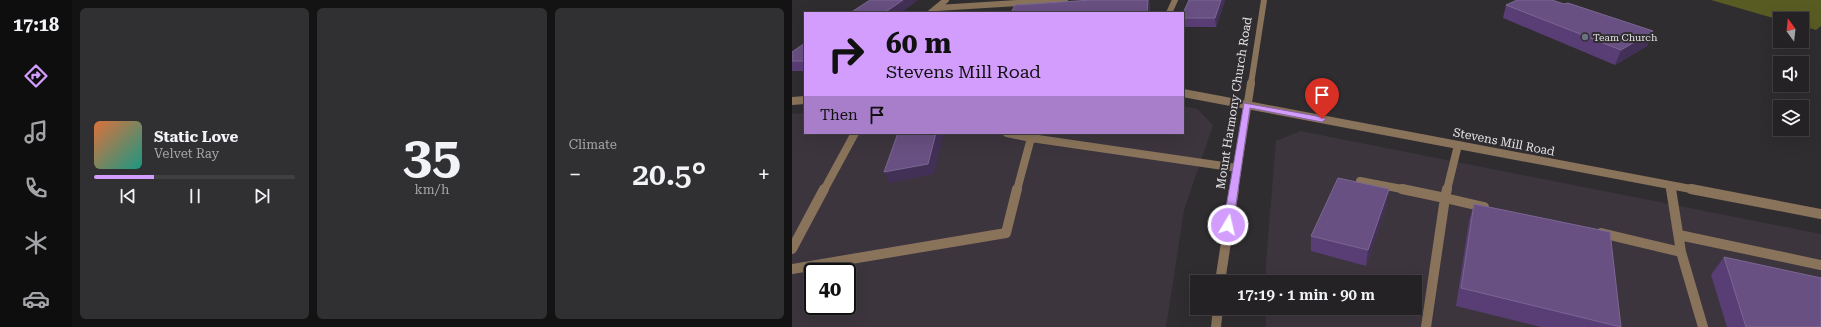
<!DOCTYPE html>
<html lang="en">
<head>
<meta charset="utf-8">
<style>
	body { margin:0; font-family:"Roboto Serif",serif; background:#302f32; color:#f1f3f6; height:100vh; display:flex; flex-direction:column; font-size:15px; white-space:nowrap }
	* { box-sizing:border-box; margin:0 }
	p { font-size:13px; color:#a3a4a7 }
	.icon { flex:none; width:22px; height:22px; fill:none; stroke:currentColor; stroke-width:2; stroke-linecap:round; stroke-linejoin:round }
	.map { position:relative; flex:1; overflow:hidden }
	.side { display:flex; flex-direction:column; gap:8px; padding:8px; background:#141314; width:720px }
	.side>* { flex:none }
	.hud { position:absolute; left:12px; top:12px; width:380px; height:122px; border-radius:0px; box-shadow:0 4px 16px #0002,0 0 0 1px #413f42; background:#d29dfd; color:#111; overflow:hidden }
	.needle { width:26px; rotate:345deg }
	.controls { position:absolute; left:981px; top:12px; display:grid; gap:8px }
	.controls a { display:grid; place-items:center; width:36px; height:36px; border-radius:0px; background:#242225; box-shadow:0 4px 16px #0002,0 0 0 1px #413f42; font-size:20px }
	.speed { position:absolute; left:12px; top:263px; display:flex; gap:8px; font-size:20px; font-weight:700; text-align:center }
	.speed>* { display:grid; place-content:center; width:52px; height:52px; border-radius:50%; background:#242225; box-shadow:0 4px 16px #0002,0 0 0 1px #413f42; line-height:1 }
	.speed .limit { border:2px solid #111; border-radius:6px; background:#fff; color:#111 }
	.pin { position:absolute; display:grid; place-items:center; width:34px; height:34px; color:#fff; margin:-41px -17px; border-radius:50% 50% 50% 0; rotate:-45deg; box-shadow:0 0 4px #0007 }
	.pin .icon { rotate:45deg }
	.me { position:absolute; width:44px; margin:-22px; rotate:9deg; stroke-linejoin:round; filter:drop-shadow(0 0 3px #0008) }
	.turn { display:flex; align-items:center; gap:14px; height:84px; padding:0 16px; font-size:18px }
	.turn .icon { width:52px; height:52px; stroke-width:2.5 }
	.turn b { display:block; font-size:28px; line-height:34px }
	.then { display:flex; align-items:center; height:38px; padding:0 16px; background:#0003; gap:8px; font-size:15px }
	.big { font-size:30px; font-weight:600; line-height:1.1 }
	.side .tile { flex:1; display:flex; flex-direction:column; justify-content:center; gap:6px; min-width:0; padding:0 14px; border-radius:6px; background:#302f32 }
	.side .dial { align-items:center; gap:0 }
	.dial b { font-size:52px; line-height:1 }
	.song { display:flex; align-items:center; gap:12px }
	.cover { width:48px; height:48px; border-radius:6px; background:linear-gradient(135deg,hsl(20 70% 55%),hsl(170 70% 35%)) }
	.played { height:4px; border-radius:2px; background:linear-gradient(90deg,#d29dfd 30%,#413f42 30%) }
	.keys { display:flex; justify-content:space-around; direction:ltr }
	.heat { display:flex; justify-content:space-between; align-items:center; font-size:22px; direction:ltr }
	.side .tiles { flex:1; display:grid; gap:8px; grid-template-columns:repeat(3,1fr) }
	.trip { position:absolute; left:398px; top:275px; width:232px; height:40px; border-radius:0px; background:#242225; box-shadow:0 4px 16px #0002,0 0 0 1px #413f42; font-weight:600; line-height:40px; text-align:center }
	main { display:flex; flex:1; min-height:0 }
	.dock { display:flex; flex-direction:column; width:72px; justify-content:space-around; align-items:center; background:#0e0e0f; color:#a3a4a7 }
	.dock .icon { width:28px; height:28px }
	.dock .active { color:#d29dfd }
	.dock b { font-size:18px; color:#f1f3f6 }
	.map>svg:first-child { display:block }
	.built { fill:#3c353e; fill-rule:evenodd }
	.green { fill:#595c22 }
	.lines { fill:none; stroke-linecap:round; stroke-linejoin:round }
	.service-far2 { stroke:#89735a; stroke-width:6 }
	.service-far1 { stroke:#89735a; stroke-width:8 }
	.service { stroke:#89735a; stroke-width:10 }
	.minor-far1 { stroke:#89735a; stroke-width:6 }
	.minor { stroke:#89735a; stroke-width:8 }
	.tertiary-far2 { stroke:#89735a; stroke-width:6 }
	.tertiary-far1 { stroke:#89735a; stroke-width:8 }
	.tertiary { stroke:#89735a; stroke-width:10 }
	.wall { fill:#593e76 }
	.shaded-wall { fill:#423056 }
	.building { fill:#685082; stroke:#7b6792 }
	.route { fill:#d29dfd; stroke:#8866a4 }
	.worship-dot { fill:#6b7280; stroke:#302d31; stroke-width:1.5 }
	.labels { text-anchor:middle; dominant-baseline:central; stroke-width:4; stroke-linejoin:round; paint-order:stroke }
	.far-poi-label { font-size:10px; fill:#e5e3e6; stroke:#302d31; text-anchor:start }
	.street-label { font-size:12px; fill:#e5e3e6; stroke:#302d31 }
</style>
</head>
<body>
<main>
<nav class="dock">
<b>17:18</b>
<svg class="icon active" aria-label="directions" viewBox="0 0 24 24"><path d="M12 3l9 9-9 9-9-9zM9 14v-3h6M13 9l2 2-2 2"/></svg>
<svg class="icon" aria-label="music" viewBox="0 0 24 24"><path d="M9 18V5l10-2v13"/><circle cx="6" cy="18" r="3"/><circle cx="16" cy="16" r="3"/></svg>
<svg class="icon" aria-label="phone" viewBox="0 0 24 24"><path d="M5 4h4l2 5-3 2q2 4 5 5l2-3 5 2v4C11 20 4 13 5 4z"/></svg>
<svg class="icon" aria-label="climate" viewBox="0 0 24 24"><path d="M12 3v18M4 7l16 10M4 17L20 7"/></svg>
<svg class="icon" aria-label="car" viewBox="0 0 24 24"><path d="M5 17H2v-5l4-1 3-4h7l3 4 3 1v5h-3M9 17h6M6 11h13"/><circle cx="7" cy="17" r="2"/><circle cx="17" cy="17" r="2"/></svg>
</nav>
<section class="side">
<div class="tiles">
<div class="tile">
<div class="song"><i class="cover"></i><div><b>Static Love</b><p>Velvet Ray</p></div></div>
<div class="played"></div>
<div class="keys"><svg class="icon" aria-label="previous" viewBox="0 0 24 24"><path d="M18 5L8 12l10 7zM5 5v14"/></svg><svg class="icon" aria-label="pause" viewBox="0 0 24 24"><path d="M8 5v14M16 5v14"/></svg><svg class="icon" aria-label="next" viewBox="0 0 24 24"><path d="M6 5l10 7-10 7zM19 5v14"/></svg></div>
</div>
<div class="tile dial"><b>35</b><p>km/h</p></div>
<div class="tile"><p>Climate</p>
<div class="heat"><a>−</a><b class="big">20.5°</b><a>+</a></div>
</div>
</div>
</section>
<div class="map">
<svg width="1029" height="327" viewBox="0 0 1029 327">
	<rect width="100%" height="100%" fill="#302d31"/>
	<path class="built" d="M 391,106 L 405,109 L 421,125 L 392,210 L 374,327 L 0,327 L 0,114 L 13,113 L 13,133 L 391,133 ZM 21,272 L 55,272 L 55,306 L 21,306 Z
		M 508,131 L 1029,234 L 1029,327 L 474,327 L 474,308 L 623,308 L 623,282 L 474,282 L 474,263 L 484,141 Z"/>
	<path class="green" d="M 919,0 L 1029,0 L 1029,26 L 1024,30 L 1010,26 L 1010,19 L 988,20 Z"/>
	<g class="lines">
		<path class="service-far2" d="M 377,13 L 383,0"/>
		<path class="service-far1" d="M 215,133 L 239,138 L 445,168
			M 568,181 L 615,190
			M 878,186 L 879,190
			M 32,190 L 63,133
			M 225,190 L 239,138
			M 655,190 L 666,145"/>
		<path class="service" d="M 610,189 L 653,198 L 655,189
			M 809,233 L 889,252 L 879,189
			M 887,235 L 1029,265
			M 0,249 L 32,189
			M 889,252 L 911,327
			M 0,269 L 214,233 L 225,189
			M 634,327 L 653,198 L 692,207"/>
		<path class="minor-far1" d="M 145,8 L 273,0
			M 138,13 L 154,0"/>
		<path class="minor" d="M 391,93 L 455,105
			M 0,101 L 13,100"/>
		<path class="tertiary-far2" d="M 459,84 L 472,0"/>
		<path class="tertiary-far1" d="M 455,105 L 904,190
			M 442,190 L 459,83"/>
		<path class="tertiary" d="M 899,189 L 1029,214
			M 428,282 L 442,189
			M 424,327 L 426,308"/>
	</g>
	<path class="wall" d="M 397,0 L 433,0 L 424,27 L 391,27 L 391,13 Z
		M 772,4 L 861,31 L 855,46 L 823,65 L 711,18 L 714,5 Z
		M 13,43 L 13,71 L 0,71 L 0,52 Z
		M 595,204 L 574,266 L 519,251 L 519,236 Z
		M 682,204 L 829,327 L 749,327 L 664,306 L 677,221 Z
		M 932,257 L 1029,327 L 935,327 L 919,275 Z"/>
	<path class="shaded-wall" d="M 111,0 L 126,0 L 109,13 L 92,13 Z
		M 356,0 L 357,0 L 358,4 L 358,13 L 355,13 Z
		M 429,0 L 433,0 L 424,27 L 423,18 Z
		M 861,31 L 855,46 L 823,65 L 829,50 Z
		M 144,133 L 152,133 L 142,174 L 98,183 L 92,172 Z
		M 597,189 L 595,204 L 574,266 L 576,250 Z"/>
	<path class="building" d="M 78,0 L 111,0 L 92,13 L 58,13 Z
		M 299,0 L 356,0 L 355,13 L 219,13 L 223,5 Z
		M 397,0 L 429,0 L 423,18 L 391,18 L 391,13 Z
		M 725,0 L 760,0 L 772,4 L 776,3 L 861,31 L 829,50 L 714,5 Z
		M 13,43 L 13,61 L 0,61 L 0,52 Z
		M 106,133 L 144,133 L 136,164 L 92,172 Z
		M 546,178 L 597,189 L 576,250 L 519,236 Z
		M 682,204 L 818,232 L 829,327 L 669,288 Z
		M 932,257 L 1029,278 L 1029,327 L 954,327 Z"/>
	<path class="route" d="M 452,103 L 530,117 L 534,119 L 530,122 L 458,108 L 441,225 L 436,228 L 431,225 Z"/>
	<circle class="worship-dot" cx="793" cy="37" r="4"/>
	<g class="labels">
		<g class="far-poi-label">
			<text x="801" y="37">Team Church</text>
		</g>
		<g class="street-label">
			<text transform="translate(442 103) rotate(-81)">Mount Harmony Church Road</text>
			<text transform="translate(712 142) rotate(11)">Stevens Mill Road</text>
		</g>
	</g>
</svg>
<div class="controls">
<a><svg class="needle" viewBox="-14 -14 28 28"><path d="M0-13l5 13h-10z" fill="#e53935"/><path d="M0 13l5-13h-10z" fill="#a3a4a7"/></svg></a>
<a><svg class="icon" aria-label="sound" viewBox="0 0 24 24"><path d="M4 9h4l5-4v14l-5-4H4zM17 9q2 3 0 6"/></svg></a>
<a><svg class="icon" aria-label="layers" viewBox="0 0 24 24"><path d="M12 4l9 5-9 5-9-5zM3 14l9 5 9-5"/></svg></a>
</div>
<div class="speed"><div class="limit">40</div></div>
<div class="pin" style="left:530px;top:119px;background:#d93025"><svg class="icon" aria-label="arrive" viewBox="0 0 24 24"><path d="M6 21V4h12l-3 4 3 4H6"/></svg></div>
<svg class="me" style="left:436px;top:225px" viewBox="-20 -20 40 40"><circle r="17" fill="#d29dfd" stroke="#fff" stroke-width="3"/><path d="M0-11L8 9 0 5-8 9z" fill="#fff"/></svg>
<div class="trip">17:19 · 1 min · 90 m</div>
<div class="hud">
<div class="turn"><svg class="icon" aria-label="right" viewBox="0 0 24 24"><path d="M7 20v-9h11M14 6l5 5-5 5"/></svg><div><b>60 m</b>Stevens Mill Road</div></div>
<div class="then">Then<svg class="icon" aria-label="arrive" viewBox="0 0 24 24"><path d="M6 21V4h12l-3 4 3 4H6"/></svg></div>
</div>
</div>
</main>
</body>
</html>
